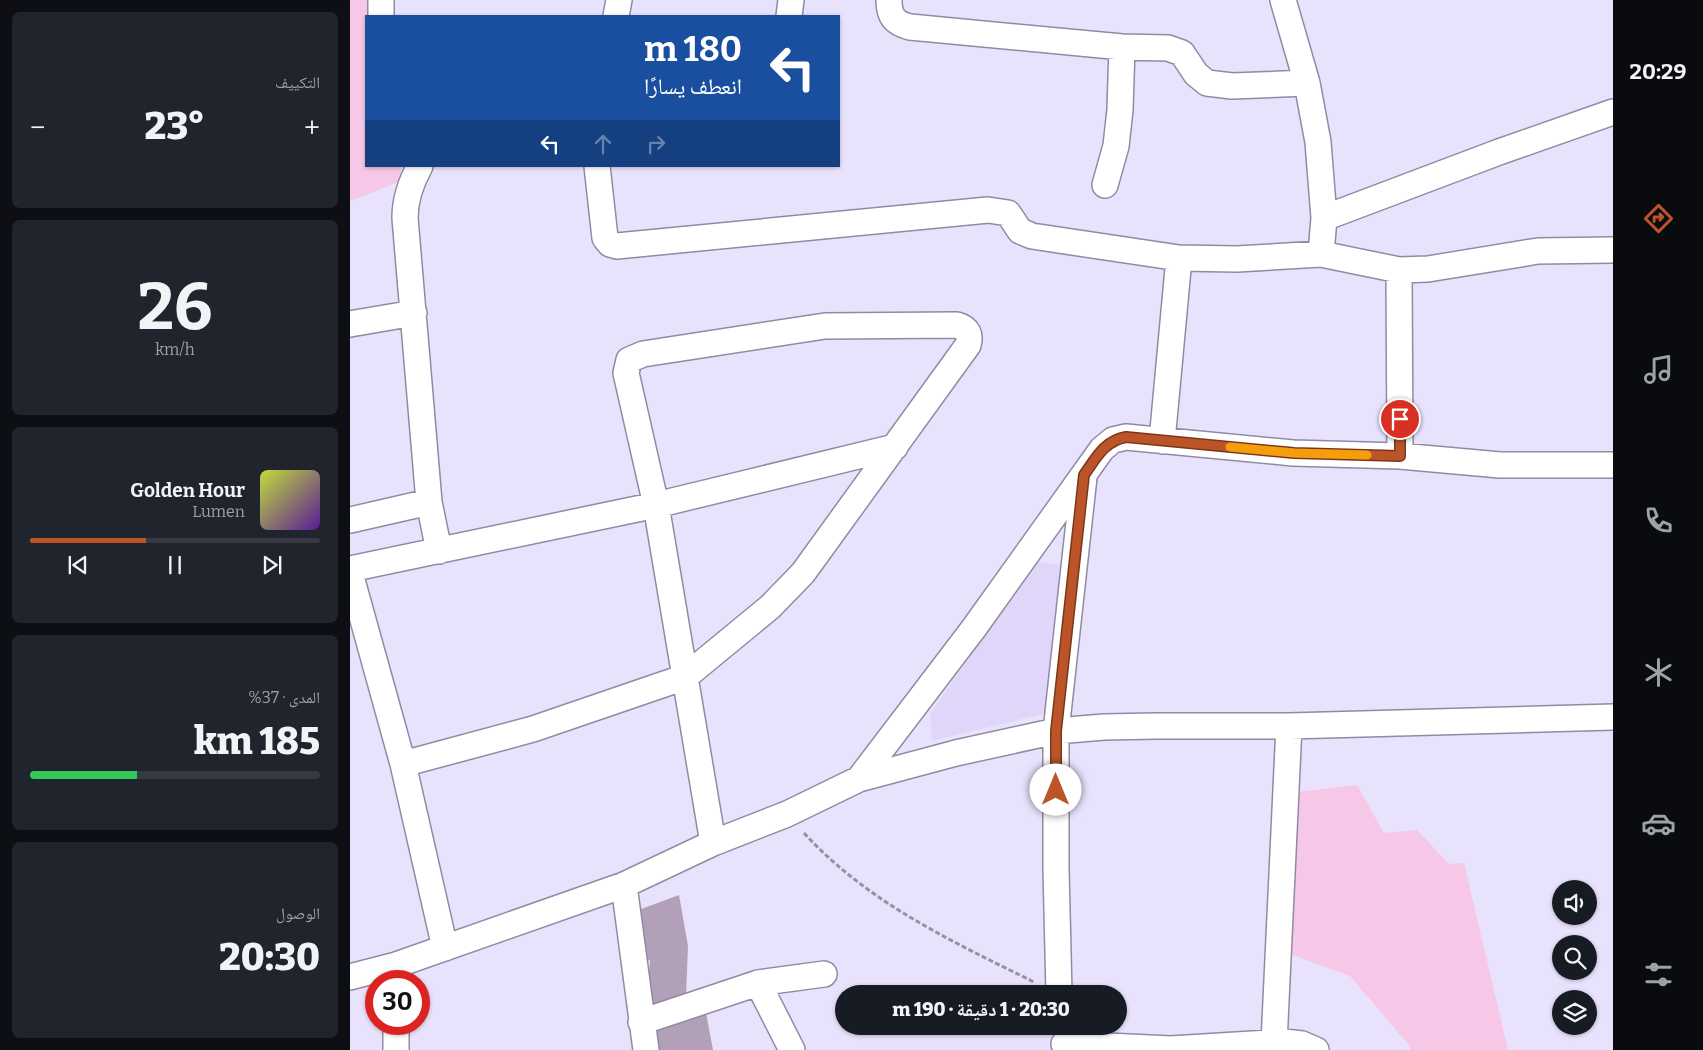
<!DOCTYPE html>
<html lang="ar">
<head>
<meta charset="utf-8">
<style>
	body { margin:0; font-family:Bitter,"Noto Naskh Arabic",serif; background:#20242c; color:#f1f3f6; direction:rtl; height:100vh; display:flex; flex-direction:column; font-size:19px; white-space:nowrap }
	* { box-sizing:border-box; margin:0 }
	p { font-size:16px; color:#9ea1a6 }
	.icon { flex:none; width:28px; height:28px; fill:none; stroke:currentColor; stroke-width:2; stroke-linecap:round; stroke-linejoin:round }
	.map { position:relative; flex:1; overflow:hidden; direction:ltr }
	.details { display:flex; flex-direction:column; gap:12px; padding:12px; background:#0d0f14; width:350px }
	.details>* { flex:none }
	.hud { position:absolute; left:15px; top:15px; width:475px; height:152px; border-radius:0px; box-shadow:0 1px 4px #0004; direction:rtl; background:#1a4fa0; color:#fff; overflow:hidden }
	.tools { position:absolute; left:1202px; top:880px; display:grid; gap:10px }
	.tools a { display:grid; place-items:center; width:45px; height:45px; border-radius:50%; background:#171b24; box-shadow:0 1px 4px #0004; font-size:25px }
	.speed { position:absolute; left:15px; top:970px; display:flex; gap:10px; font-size:25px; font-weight:700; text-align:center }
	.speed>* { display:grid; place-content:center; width:65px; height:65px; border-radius:50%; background:#171b24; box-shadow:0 1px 4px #0004; line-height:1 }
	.speed .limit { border:8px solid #d22; background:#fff; color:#111 }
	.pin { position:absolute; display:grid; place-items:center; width:42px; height:42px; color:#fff; margin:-21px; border:2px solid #fff; border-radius:50%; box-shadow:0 1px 5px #0007 }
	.me { position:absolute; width:55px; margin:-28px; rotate:0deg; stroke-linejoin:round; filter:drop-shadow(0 0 4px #0008) }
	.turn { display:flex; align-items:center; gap:18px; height:105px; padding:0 15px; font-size:22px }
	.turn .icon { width:65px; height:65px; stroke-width:2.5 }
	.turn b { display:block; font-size:35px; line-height:42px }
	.lanes { display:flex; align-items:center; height:48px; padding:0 15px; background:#0003; justify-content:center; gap:25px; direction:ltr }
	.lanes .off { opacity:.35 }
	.big { font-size:38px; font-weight:800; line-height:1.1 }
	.details .card { flex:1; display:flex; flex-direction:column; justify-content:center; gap:8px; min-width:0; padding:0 18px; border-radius:8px; background:#20242c }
	.details .dial { align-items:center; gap:0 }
	.dial b { font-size:65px; line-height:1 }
	.song { display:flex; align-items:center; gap:15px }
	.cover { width:60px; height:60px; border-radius:8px; background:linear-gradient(135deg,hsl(70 70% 55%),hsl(270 70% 35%)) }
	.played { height:5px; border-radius:2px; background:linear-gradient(90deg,#bb5529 40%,#363941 40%) }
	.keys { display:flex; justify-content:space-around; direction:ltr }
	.heat { display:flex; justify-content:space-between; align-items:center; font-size:28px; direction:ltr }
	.charge { height:8px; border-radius:4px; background:linear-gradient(90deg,#34c759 37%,#363941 0) }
	.trip { position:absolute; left:485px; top:985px; width:292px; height:50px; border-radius:25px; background:#171b24; box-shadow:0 1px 4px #0004; font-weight:800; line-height:50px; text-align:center; direction:rtl }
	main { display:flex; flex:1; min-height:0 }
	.menu { display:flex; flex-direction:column; width:90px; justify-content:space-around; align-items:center; background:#090b0e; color:#9ea1a6 }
	.menu .icon { width:35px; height:35px }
	.menu .selected { color:#bb5529 }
	.menu b { font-size:22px; color:#f1f3f6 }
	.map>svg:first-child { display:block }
	.built { fill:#dfd6f9 }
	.green { fill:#f6c7e6 }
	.building { fill:#b1a0b7 }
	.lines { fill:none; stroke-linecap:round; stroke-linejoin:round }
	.minor-casing { stroke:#908aa3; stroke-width:28 }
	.path { stroke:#9691a5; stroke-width:3; stroke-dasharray:5 2.5; stroke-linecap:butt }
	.minor { stroke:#fff; stroke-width:25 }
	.route-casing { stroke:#7a371b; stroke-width:12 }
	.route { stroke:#bb5529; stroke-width:9 }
	.slow { stroke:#f59e0b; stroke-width:9 }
</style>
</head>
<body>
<main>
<nav class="menu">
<b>20:29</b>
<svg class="icon selected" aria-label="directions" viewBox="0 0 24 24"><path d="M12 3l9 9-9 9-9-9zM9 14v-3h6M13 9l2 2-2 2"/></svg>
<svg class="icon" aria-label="music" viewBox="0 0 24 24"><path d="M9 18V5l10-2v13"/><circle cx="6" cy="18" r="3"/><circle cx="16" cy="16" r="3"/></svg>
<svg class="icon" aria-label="phone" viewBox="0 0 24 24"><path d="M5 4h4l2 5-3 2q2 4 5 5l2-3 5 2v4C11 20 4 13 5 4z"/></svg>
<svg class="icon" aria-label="climate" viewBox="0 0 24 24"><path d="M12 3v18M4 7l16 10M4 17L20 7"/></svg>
<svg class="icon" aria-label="car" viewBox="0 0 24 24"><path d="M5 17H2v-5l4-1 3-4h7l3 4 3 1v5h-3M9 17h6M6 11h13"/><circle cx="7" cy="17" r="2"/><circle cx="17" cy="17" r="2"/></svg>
<svg class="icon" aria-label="filters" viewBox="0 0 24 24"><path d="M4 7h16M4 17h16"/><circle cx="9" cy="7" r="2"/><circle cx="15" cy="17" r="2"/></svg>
</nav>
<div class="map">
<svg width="1263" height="1050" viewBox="0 0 1263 1050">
	<rect width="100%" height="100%" fill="#e9e2fd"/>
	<path class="built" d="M 686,562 L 713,565 L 696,713 L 582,741 L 580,714 Z"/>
	<path class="green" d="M 0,0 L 20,0 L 20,16 L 16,16 L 16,166 L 51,166 L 51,181 L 0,201 Z
		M 1007,785 L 1034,833 L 1067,830 L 1099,864 L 1114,863 L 1158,1050 L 1061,1050 L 1058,1044 L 1000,976 L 940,954 L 947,792 Z"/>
	<path class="building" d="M 329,895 L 338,946 L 336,995 L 296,1010 L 300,960 L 294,962 L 283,912 Z
		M 356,1013 L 363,1050 L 299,1050 L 295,1030 Z"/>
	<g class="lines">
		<defs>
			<path id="minor" d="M 539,0 C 539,16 544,23 560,27 L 772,47 L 818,48 L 832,53 L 846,74 L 857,83 L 882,86 L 957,83
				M 933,0 L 957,83 L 968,142 L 974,218 L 971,254
				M 31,16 L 31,0
				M 266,16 L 269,0
				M 439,16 L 441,0
				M 247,166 L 255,238 L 260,244 L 267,246 L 638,210 L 658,213 L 670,231 L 682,236 L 829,258 L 887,259 L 971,254 L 1049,270 L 1078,269 L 1188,251 L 1263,250
				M 755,185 L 766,146 L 770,110 L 772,47
				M 974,218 L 1149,152 L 1263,112
				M 1049,270 L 1050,456
				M 0,324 L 64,313
				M 812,441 L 829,258
				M 79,502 L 89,551
				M 0,520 L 79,502 L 55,218 C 55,199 61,182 70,166
				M 0,569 L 306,505 L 545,447
				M 0,573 L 53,764 L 95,948
				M 53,764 L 183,729 L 335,677 L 420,607 L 453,573 L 618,345 C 621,335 618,328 607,325 L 475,326 L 293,354 L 279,360 L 276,373 L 306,505 L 363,843
				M 509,779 L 624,628 L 752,449 L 763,440 L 776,437 L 943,453 L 1050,456 L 1150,465 L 1263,465
				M 274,885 L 296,1050
				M 0,977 L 46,965 L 274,885 L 363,843 L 437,814 L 509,779 L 606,753 L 706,731 L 754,727 L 806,726 L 939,726 L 1263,717
				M 408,983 L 442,1050
				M 709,994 L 706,869 L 706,731 L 734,477
				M 291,1022 L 408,983 L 474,974
				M 46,1024 L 46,1050
				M 924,1043 L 939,726
				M 714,1044 L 821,1049 L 934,1042 L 952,1044 L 966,1050"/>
		</defs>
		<use href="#minor" class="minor-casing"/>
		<path class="path" d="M 454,833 C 517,902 601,941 684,982"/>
		<use href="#minor" class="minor"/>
	</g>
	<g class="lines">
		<defs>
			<path id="route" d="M 706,790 L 706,731 L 734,475 C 746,458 754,441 776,437 L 944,453 L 1050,456 L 1050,419"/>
		</defs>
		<use href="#route" class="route-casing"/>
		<use href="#route" class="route"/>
		<path class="slow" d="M 880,447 L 944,453 L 1017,455"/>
	</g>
</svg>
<div class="tools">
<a><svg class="icon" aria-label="sound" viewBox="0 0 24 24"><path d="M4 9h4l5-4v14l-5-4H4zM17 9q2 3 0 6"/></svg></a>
<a><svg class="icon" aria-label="search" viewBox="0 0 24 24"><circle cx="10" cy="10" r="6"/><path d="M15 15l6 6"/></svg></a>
<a><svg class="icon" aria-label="layers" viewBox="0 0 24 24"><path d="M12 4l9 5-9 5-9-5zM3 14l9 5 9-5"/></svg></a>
</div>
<div class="speed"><div class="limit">30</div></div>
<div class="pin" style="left:1050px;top:419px;background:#d93025"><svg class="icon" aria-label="arrive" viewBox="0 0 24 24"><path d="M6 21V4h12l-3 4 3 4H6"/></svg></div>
<svg class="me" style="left:706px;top:790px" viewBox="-20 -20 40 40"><circle r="19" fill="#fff"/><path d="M0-13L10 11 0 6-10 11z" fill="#bb5529"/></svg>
<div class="trip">20:30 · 1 دقيقة · 190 m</div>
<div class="hud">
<div class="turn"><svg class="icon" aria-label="left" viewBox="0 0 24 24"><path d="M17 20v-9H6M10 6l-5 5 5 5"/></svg><div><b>180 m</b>انعطف يسارًا</div></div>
<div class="lanes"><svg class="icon" aria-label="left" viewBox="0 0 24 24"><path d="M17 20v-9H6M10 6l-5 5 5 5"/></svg><svg class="icon off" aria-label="ahead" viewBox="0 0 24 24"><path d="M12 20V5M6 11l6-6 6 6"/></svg><svg class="icon off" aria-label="right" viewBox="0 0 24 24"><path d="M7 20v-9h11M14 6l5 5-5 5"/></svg></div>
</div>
</div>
<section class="details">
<div class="card"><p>التكييف</p>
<div class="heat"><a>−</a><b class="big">23°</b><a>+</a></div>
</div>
<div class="card dial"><b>26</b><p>km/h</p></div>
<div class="card">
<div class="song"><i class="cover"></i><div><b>Golden Hour</b><p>Lumen</p></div></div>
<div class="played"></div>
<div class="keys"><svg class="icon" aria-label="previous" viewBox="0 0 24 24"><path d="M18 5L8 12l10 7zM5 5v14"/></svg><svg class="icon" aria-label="pause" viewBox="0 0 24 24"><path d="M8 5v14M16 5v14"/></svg><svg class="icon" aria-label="next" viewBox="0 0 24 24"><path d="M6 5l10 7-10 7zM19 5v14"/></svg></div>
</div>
<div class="card"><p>المدى · 37%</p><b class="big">185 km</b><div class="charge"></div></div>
<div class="card"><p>الوصول</p><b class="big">20:30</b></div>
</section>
</main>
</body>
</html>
